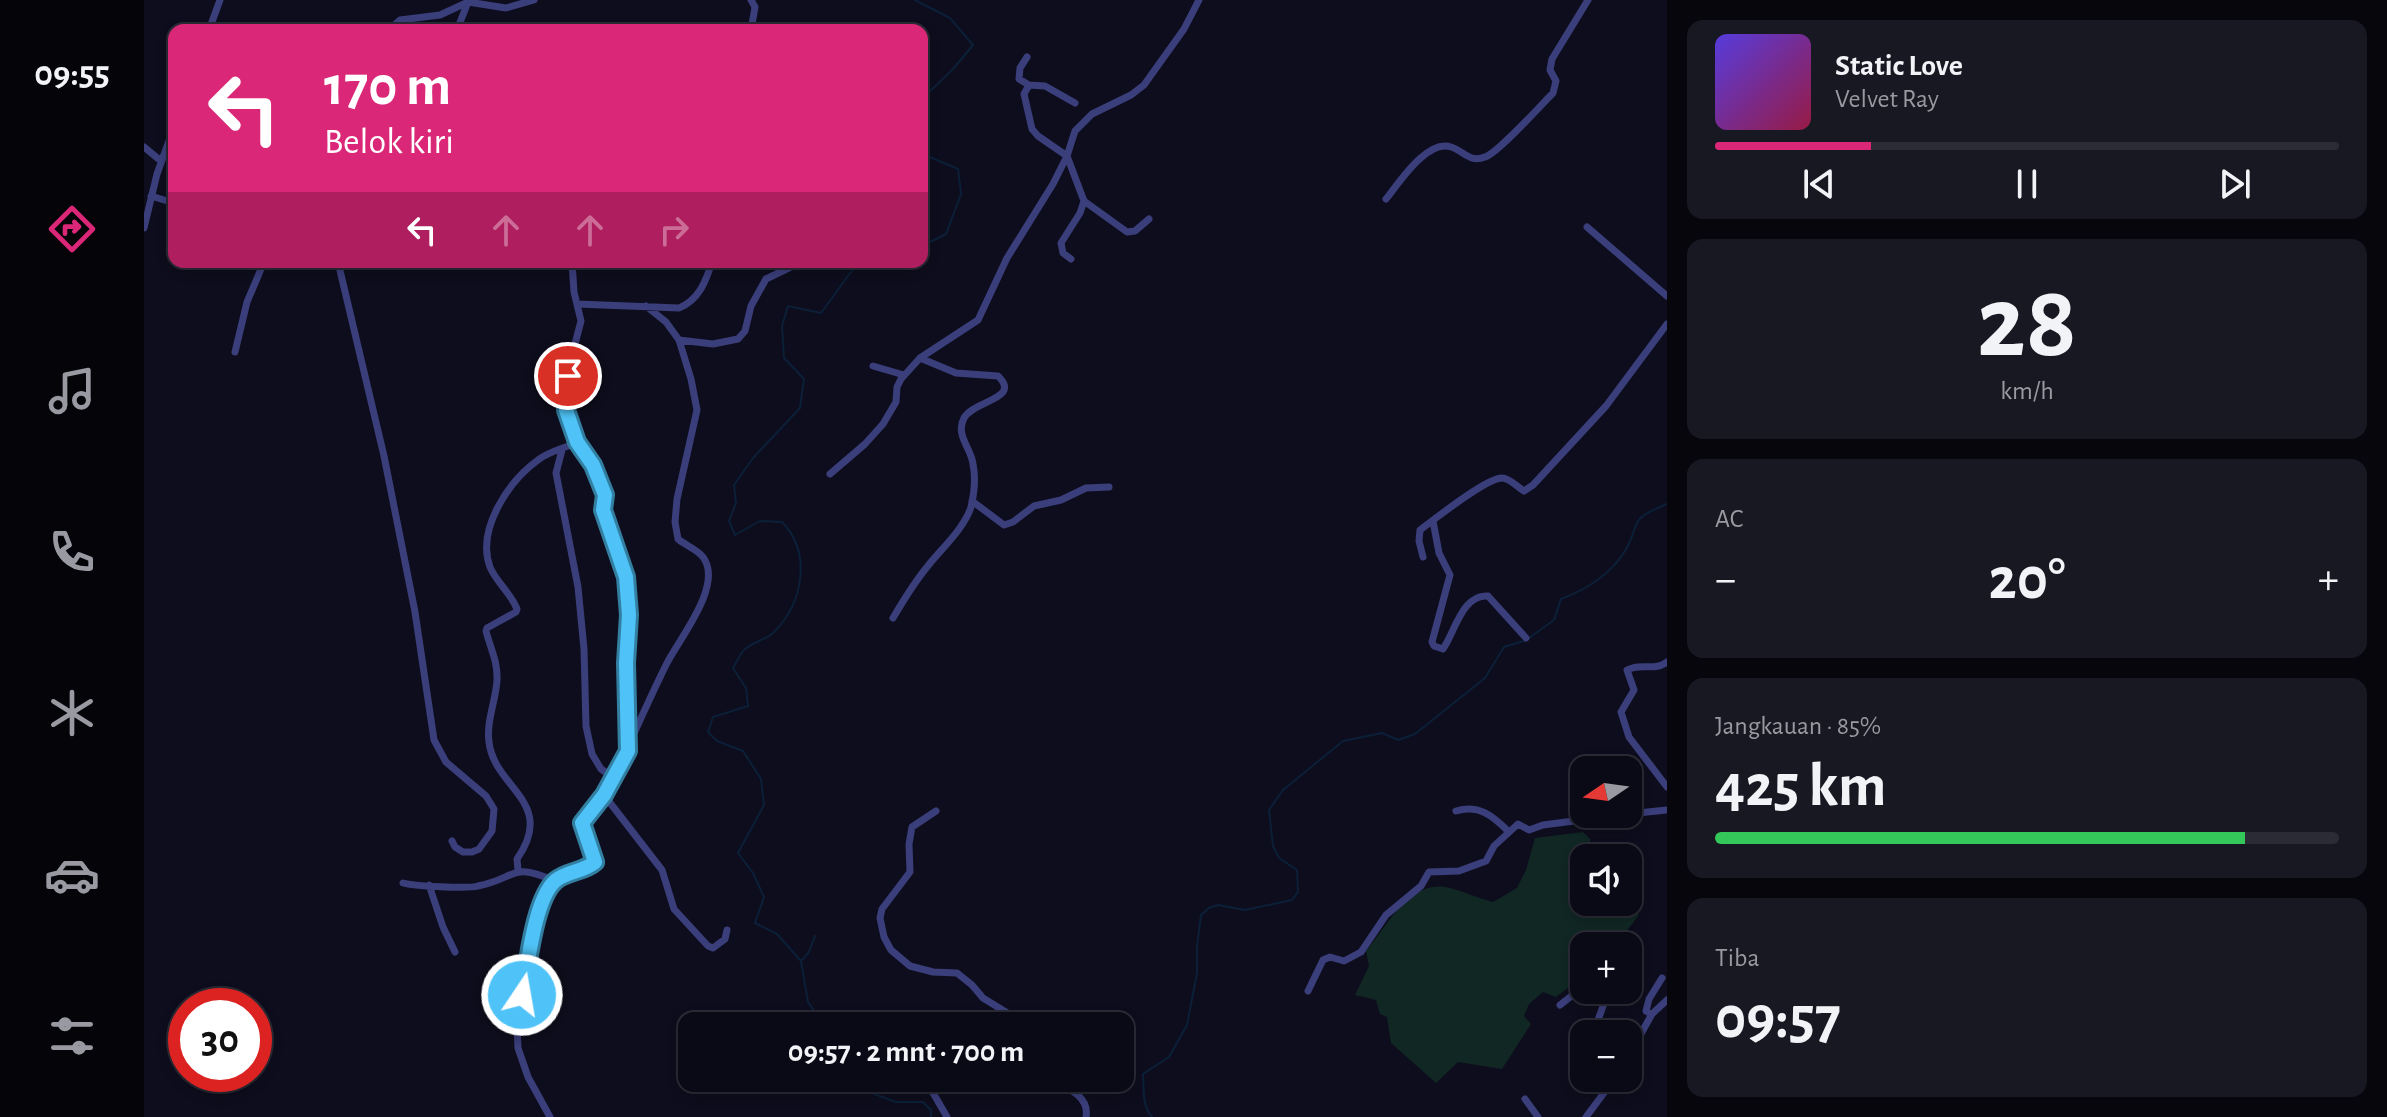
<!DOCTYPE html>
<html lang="id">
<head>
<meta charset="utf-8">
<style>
	body { margin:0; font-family:"Alegreya Sans",sans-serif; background:#181823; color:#f1f3f6; height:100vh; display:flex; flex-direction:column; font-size:30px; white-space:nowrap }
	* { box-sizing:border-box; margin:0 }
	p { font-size:26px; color:#999aa1 }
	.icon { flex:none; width:44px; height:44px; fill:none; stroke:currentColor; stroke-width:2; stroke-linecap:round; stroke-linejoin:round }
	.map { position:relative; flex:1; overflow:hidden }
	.sheet { display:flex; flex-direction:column; gap:20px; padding:20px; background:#06060c; width:720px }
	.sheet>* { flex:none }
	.top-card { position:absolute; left:24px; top:24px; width:760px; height:244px; border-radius:16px; box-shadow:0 4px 12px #0003,0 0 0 2px #2a2b35; background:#db2777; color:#fff; overflow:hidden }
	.needle { width:52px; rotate:257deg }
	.fabs { position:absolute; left:1426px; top:756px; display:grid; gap:16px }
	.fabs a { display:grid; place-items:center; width:72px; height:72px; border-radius:16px; background:#0a0a16; box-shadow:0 4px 12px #0003,0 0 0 2px #2a2b35; font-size:40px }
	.speed { position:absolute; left:24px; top:988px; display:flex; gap:16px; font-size:40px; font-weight:700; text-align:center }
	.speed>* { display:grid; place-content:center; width:104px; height:104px; border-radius:50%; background:#0a0a16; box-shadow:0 4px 12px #0003,0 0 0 2px #2a2b35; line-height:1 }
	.speed .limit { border:12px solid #d22; background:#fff; color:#111 }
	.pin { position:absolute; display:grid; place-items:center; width:68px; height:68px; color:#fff; margin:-34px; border:4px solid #fff; border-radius:50%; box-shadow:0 2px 8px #0007 }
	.me { position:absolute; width:88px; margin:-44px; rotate:12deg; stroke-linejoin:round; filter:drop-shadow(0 0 6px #0008) }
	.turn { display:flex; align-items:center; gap:28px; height:168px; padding:0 24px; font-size:36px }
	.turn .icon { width:104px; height:104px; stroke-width:2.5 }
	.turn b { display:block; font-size:56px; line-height:68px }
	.lanes { display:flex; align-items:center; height:76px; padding:0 24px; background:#0003; justify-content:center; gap:40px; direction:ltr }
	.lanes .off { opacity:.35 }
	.big { font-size:60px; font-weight:700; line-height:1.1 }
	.sheet .card { flex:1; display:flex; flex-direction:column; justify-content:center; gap:12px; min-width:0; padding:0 28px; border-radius:16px; background:#181823 }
	.sheet .dial { align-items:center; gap:0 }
	.dial b { font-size:104px; line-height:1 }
	.song { display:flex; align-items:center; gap:24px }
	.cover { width:96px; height:96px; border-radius:12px; background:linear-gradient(135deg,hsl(250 70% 55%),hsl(340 70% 35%)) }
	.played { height:8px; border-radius:4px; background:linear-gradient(90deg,#db2777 25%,#2a2b35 25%) }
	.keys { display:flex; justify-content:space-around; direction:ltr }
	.heat { display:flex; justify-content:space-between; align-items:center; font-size:44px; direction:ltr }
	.charge { height:12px; border-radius:6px; background:linear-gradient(90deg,#34c759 85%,#2a2b35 0) }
	.trip { position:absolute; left:534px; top:1012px; width:456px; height:80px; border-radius:16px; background:#0a0a16; box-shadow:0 4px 12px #0003,0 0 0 2px #2a2b35; font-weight:700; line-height:80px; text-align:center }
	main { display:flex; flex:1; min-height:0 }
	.tabs { display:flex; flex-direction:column; width:144px; justify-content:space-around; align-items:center; background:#040409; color:#999aa1 }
	.tabs .icon { width:56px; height:56px }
	.tabs .active { color:#db2777 }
	.tabs b { font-size:36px; color:#f1f3f6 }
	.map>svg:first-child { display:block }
	.green { fill:#102724 }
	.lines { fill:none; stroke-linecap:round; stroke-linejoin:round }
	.stream { stroke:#0b2038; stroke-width:2 }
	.street { stroke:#3a3e7a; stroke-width:7 }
	.route-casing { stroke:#337fa1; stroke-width:20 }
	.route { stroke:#4fc3f7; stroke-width:14 }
</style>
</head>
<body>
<main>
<nav class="tabs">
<b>09:55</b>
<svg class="icon active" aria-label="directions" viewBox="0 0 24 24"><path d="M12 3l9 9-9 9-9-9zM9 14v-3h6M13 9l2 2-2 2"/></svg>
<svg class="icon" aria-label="music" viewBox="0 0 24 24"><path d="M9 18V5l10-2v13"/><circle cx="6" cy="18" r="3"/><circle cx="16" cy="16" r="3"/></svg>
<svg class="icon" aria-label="phone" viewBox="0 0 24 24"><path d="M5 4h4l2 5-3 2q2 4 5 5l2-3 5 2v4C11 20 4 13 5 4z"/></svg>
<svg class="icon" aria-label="climate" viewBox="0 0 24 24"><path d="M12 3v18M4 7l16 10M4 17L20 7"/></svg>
<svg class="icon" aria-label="car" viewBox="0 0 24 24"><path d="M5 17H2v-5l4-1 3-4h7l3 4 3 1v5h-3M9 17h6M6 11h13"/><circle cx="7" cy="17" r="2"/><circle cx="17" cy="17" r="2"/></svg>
<svg class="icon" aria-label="filters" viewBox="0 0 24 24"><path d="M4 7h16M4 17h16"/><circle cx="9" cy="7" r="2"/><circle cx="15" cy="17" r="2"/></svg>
</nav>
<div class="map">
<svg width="1523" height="1117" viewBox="0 0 1523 1117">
	<rect width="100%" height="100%" fill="#0e0d1d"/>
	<path class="green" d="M 1439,832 L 1447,840 L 1440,849 L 1445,856 L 1455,854 L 1458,858 L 1440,858 L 1440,902 L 1484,902 L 1484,898 L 1495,915 L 1471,946 L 1440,946 L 1440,976 L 1412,997 L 1399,992 L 1385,1004 L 1380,1016 L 1387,1024 L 1358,1069 L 1314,1062 L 1292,1083 L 1247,1043 L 1243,1017 L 1236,1014 L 1232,1000 L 1211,995 L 1225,966 L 1222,951 C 1243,927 1263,882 1301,887 C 1317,890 1333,898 1349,902 L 1373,888 L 1382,870 L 1391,838 Z"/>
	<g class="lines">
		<path class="stream" d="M 771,0 L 806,18 L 829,45 L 810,68 L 778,99
			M 778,157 L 786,157 L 814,169 L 817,194 L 802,234 L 778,246
			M 1385,638 L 1410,620 L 1417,599 C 1441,590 1465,575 1479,554 C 1500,522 1479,522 1523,504
			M 671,936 L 665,952 L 657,961 L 664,1002 L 679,1024 L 690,1026
			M 657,961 L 633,934 L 611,923 L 620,897 L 609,873 L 594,853 L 620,805 L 617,779 L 599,751 L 573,741 L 564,732 L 569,717 L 604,706 L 602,688 L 589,668 C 592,663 595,656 599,651 C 607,642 623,640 631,631 C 659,602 668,553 638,522 L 616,521 L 591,535 L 585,521 L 592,503 L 590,485 L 609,458 L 656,408 L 660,379 L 640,358 L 638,326 L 644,306 L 677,313 L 709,269 L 735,262
			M 725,1078 L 730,1094 L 752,1102 L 779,1102 L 787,1110 L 787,1117
			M 1008,1117 C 998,1106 1000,1089 999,1074 L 1025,1057 L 1043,1025 L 1053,973 L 1053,946 L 1057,915 L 1065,908 L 1074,905 L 1101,910 L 1148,900 L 1154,892 L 1153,870 L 1135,858 L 1129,846 L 1125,810 L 1139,790 L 1199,741 L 1238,733 L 1254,740 L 1271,734 L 1341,678 L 1360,647 L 1380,641"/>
		<path class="street" d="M 65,30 L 76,0
			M 245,30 L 256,20 L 296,15 L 324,2 L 362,8 L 390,0
			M 313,30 L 324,2
			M 607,30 L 611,7 L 607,0
			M 883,57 L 876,68 L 875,79 L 885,85
			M 931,103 L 901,86 L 885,85 L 880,94 L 888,129 L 894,136 L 923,156 L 940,201 L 983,232 L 991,231 L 1005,219
			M 0,147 L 17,161
			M 7,196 L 30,203
			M 1242,199 C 1255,183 1283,139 1307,147 C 1320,151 1325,163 1341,157 C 1353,154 1397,105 1409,93 L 1412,81 L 1406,70 L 1408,59 L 1444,0
			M 1443,227 L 1523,296
			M 0,228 L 13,174 L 30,127
			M 927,259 L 919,253 L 917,243 L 936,213 L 940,201
			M 194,262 L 240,456 L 271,612 L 290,740 L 302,762 L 342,796 L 350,809 L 348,831 L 335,849 L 328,852 L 319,852 L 311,847 L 308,841
			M 433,304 L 535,308 C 555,300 562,281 568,262
			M 535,340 L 569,344 L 594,339 L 601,331 L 607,306 L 622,279 L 657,262
			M 91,352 L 103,302 L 120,262
			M 729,366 L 760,375
			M 418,450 L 412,473 L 434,587 L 440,649 L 442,726 L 448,754 L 457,769 L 470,778
			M 686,474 L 721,444 L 739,424 L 752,402 L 753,387 L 757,379 L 776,358 L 834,320 L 863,258 L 909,184 L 923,156 L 931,131 L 948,114 L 987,95 L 1000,85 L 1040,29 L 1055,0
			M 828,501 L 860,525 L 869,522 L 890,506 L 917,500 L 942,488 L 965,487
			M 1289,521 L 1295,553 L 1306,575 L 1288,642 L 1290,646 L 1299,649 C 1311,632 1318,594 1344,596 L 1382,638
			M 1279,557 L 1275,541 L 1276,530 C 1291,519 1342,478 1358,478 C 1366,478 1373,487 1380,491 L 1389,485 L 1462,406 L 1523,324
			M 749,618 C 759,601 770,583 783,567 C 797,549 820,529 827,507 C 830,494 832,478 829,464 C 827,448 811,435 820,418 C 830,400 878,399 854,376 L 812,373 L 776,358
			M 1523,662 C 1509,672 1497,662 1483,670 L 1490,690 L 1477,712 L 1485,737 L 1523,787
			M 486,742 C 498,716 510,689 523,663 C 535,639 580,585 559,557 C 554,550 541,545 534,539 L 531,522 L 533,499 L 553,410 L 547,379 L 535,340 L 522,322 L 502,306
			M 460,795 L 518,870 L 530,909 L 564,946 L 569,948 L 581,939 L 583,930
			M 792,811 L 768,827 L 765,844 L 766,872 L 738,909 L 736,918 L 740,937 L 747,950 L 766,966 L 789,972 L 813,973 L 828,985 L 839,998 L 865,1014 L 875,1026
			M 1312,811 C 1335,804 1349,816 1365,832
			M 1484,814 L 1523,810
			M 374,870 L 373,859 C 413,802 350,788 345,742 C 342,722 352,700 353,680 C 354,662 346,647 342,631 L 343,628 L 372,612 L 373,609 C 367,593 352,582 346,567 C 332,529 365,481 394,460 C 405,451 420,449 433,442
			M 259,883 C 269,886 324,889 334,886 C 374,878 366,861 411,881
			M 285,885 L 299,927 L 311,952
			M 1164,991 L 1179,960 L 1186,957 L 1200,961 L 1217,952 L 1242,915 L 1277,886 L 1285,872 L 1315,871 L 1342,861 L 1350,846 L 1374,824 L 1385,830 L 1399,825 L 1484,814
			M 1416,1005 L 1440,986
			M 1508,1014 L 1502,1011 L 1505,999 L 1518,978
			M 1449,1034 L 1463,995 L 1462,990
			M 1433,1056 L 1440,1053
			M 1484,1057 L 1508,1014 L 1523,1000
			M 767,1078 L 788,1091 L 803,1117
			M 904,1078 C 921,1087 946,1095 942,1117
			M 1381,1099 L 1394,1117
			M 406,1117 L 384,1077 L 374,1048 L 373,1026 L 378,995 L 398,904 L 411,881 L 440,870 L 451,862 L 438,823 L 460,795 L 484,751 L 482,663 L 485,615 L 482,577 L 459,510 L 461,495 L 449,465 L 433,442 L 422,406 L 426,363 L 437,321 L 430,292 L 428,262
			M 1442,1117 L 1471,1078"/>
	</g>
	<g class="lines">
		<defs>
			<path id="route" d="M 378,995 C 384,966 390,900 411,881 C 422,871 440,872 451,862 L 438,823 L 460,795 L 484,751 L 482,663 L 485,615 L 482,577 L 459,510 L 461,495 L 449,465 L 433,442 L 422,410 L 424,376"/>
		</defs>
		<use href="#route" class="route-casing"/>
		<use href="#route" class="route"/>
	</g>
</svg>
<div class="fabs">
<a><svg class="needle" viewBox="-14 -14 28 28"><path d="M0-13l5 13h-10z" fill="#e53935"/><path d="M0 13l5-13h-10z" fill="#999aa1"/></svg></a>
<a><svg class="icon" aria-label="sound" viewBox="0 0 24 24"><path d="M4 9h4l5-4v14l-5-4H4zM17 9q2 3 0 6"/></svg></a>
<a>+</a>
<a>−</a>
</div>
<div class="speed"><div class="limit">30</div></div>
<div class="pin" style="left:424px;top:376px;background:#d93025"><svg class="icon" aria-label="arrive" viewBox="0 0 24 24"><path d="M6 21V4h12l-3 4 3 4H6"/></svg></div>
<svg class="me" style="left:378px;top:995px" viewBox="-20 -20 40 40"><circle r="17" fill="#4fc3f7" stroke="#fff" stroke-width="3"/><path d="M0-11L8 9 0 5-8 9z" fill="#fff"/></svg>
<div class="trip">09:57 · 2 mnt · 700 m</div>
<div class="top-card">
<div class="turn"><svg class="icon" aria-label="left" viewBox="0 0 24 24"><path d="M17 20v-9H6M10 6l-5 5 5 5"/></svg><div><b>170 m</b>Belok kiri</div></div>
<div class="lanes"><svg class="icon" aria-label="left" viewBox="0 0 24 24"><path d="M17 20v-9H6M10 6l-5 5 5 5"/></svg><svg class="icon off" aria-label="ahead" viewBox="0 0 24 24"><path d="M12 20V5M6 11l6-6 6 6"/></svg><svg class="icon off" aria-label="ahead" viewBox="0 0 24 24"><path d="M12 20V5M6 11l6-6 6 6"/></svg><svg class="icon off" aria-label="right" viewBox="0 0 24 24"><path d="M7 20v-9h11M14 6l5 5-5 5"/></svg></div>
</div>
</div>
<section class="sheet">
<div class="card">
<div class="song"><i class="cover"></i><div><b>Static Love</b><p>Velvet Ray</p></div></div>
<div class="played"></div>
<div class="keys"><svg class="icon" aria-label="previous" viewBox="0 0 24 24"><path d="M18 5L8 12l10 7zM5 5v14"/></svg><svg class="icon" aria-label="pause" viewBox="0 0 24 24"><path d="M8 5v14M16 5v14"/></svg><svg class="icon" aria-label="next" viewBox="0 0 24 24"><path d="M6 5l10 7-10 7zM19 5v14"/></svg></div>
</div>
<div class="card dial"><b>28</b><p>km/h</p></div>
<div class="card"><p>AC</p>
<div class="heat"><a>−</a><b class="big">20°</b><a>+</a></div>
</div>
<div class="card"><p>Jangkauan · 85%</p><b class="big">425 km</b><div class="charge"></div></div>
<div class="card"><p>Tiba</p><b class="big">09:57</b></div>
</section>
</main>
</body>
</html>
